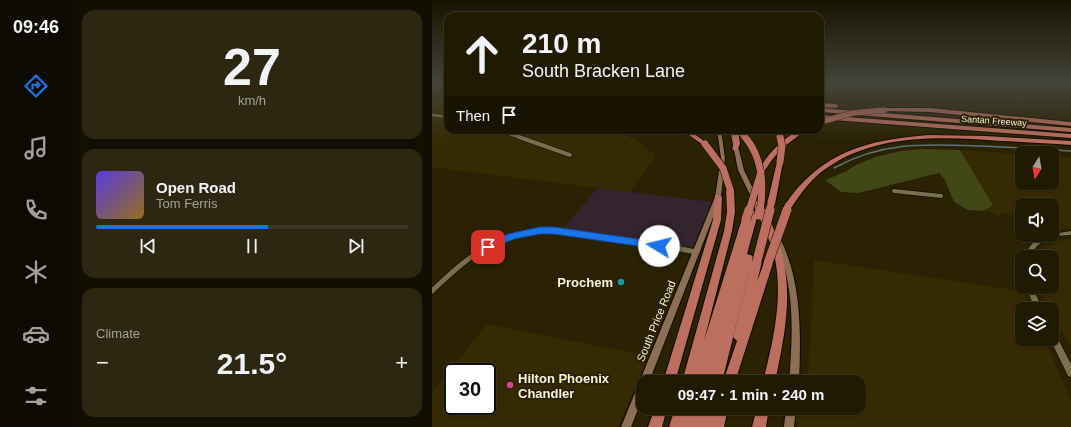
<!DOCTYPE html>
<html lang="en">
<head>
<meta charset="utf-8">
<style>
	body { margin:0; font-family:Helvetica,sans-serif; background:#2d2711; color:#f1f3f6; height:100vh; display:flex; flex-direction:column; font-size:15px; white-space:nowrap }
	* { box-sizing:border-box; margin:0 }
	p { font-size:13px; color:#a2a199 }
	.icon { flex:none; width:22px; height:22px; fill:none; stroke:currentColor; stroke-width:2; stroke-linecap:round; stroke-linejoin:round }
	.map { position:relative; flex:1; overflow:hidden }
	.side { display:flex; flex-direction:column; gap:10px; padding:10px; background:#120e01; width:360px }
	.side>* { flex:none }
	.guide { position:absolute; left:12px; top:12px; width:380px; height:122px; border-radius:12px; box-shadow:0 1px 3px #0004,0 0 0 1px #3d3824; background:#201a02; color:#f1f3f6; overflow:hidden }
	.needle { width:26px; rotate:191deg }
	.buttons { position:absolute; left:583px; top:146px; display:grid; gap:8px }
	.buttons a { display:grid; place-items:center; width:44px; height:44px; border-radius:8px; background:#201a02; box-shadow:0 1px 3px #0004,0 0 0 1px #3d3824; font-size:20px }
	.speed { position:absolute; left:12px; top:363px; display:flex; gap:8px; font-size:20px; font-weight:700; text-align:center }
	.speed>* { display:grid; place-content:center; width:52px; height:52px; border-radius:50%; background:#201a02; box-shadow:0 1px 3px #0004,0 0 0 1px #3d3824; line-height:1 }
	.speed .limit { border:2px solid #111; border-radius:6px; background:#fff; color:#111 }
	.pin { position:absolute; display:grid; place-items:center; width:34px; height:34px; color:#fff; margin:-17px; border-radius:8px; box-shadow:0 2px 6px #0006 }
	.me { position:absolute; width:44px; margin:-22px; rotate:279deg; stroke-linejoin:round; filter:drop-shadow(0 0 3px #0008) }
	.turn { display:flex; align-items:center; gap:14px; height:84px; padding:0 12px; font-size:18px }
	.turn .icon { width:52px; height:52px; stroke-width:2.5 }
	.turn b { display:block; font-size:28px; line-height:34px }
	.then { display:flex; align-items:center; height:38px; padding:0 12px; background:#0003; gap:8px; font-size:15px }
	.big { font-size:30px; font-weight:800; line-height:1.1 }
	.side .card { flex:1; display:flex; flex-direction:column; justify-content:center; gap:6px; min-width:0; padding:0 14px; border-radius:12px; background:#2d2711 }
	.side .dial { align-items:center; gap:0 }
	.dial b { font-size:52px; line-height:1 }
	.song { display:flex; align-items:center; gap:12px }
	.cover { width:48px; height:48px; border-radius:6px; background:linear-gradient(135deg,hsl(250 70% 55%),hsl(40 70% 35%)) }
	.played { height:4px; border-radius:2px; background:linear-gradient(90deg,#1a73e8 55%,#3d3824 55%) }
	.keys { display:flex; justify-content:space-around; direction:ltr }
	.heat { display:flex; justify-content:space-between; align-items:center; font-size:22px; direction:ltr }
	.trip { position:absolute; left:204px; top:375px; width:230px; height:40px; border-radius:12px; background:#201a02; box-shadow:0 1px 3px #0004,0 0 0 1px #3d3824; font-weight:800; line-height:40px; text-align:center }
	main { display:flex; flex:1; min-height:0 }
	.dock { display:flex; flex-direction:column; width:72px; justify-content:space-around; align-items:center; background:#0d0a01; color:#a2a199 }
	.dock .icon { width:28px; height:28px }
	.dock .active { color:#1a73e8 }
	.dock b { font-size:18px; color:#f1f3f6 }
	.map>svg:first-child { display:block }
	.built { fill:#352a01; fill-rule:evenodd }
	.industrial { fill:#332430 }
	.green { fill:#414717 }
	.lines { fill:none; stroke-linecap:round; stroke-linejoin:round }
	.stream-far1 { stroke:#5d7378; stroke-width:1 }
	.stream { stroke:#5d7378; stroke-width:1.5 }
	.minor-far2-casing { stroke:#110b00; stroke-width:4 }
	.minor-far1-casing { stroke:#110b00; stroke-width:5.5 }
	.minor-casing { stroke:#110b00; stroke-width:6 }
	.tertiary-casing { stroke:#110b00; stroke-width:1.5 }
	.secondary-casing { stroke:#110b00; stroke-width:2 }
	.motorway-casing { stroke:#110b00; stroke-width:2 }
	.minor-far2 { stroke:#786f4e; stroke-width:3 }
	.minor-far1 { stroke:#786f4e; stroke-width:4 }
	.minor { stroke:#786f4e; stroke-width:5 }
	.tertiary { fill:#786f4e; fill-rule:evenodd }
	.secondary { fill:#8d6f53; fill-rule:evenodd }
	.motorway { fill:#bd6f5f; fill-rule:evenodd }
	.motorway-bridge-far2-casing { stroke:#110b00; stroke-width:6; stroke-linecap:butt }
	.motorway-bridge-far1-casing { stroke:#110b00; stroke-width:8; stroke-linecap:butt }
	.motorway-bridge-casing { stroke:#110b00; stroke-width:10; stroke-linecap:butt }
	.motorway-bridge-far2 { stroke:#bd6f5f; stroke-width:5.5 }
	.motorway-bridge-far1 { stroke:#bd6f5f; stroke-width:7 }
	.motorway-bridge { stroke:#bd6f5f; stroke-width:9 }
	.route { fill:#1a73e8; stroke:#114b97 }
	.culture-dot { fill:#0f9aa8; stroke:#2a2202; stroke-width:1.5 }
	.hotel-dot { fill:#d1479c; stroke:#2a2202; stroke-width:1.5 }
	.labels { text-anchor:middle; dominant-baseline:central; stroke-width:4; stroke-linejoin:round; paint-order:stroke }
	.far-street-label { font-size:9px; fill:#f8f2e0; stroke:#2a2202 }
	.street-label { font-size:11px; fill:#f8f2e0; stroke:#2a2202 }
	.near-poi-label { font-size:13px; font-weight:bold; fill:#f8f2e0; stroke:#2a2202; text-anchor:end }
</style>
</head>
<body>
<main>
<nav class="dock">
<b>09:46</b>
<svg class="icon active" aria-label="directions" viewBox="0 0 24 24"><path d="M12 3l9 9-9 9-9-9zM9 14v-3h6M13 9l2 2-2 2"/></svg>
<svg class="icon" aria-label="music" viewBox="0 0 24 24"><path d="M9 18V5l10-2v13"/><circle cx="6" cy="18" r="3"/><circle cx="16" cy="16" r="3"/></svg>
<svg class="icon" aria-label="phone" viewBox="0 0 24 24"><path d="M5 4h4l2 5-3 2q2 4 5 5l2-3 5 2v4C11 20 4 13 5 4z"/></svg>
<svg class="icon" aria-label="climate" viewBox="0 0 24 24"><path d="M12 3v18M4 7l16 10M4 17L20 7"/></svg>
<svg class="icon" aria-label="car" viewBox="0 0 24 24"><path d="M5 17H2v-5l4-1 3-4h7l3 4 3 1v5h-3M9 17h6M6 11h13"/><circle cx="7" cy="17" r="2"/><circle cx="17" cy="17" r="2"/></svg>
<svg class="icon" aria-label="filters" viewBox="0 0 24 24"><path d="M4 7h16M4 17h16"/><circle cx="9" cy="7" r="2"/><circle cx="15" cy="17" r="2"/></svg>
</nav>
<section class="side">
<div class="card dial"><b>27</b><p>km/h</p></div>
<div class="card">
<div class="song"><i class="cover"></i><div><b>Open Road</b><p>Tom Ferris</p></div></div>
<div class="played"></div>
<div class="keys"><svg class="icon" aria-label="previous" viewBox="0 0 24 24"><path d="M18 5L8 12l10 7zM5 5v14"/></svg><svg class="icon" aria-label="pause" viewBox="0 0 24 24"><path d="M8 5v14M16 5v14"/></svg><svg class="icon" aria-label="next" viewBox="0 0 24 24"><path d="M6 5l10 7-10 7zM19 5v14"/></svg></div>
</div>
<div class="card"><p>Climate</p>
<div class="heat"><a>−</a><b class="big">21.5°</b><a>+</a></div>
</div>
</section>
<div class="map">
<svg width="639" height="427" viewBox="0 0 639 427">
	<rect width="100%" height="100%" fill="#2a2202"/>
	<path class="built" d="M 2,82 L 16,82 L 16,130 L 178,130 L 204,140 L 224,156 L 198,192 L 0,167 L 0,84 Z
		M 528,150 L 590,154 L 590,183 L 620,183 L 620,156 L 639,157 L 639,228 L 620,230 L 620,205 L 590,205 L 590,222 L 580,215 L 569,213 L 568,216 L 552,210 L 561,205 Z
		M 639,238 L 639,347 L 620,315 L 620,309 L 616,308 L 605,287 L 620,287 L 620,257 L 604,257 L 613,247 L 624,242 Z
		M 382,260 L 590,291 L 599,309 L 590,309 L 590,339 L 613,339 L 639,401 L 639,427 L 366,427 L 363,419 L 363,408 L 427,408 L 427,382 L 376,382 Z
		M 55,324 L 217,356 L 186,427 L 0,427 L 0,392 ZM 21,372 L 55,372 L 55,406 L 21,406 Z"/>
	<path class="industrial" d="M 165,188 L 280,202 L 264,245 L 259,247 L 131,229 Z"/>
	<path class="green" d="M 489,149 L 528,150 L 561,205 L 551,211 L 536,210 L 522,202 L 513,180 L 507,173 L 426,193 L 409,192 L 393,180 L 413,172 L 422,166 L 443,157 L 469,151 Z"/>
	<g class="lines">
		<path class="stream-far1" d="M 211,130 L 222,133 L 237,132"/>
		<path class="stream" d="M 402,168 C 451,141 494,144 547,146 C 578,147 608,149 639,151"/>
		<defs>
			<path id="minor-far2" d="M 0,115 L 16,117
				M 65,130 L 90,138"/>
			<path id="minor-far1" d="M 87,137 L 138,155
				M 462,191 L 509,196"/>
			<path id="minor" d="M 0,291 C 23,269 48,246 79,236 C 113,225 150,234 184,239 C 211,243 238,247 265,252"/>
			<path id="tertiary" d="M 639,231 L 639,235 C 621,236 606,239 598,257 L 592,257 C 597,245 606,235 620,235 L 620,234 Z
				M 594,287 L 600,287 L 611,309 L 603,309 Z
				M 620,331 L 623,333 L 639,364 L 639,377 L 636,376 L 618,339 L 620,339 Z"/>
			<path id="secondary" d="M 285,130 L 289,130 L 293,158 L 289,197 L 217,382 L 211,382 L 211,397 L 199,427 L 189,427 L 283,197 L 289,158 Z
				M 298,130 L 302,130 L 312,170 L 326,199 L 325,200 L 323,201 L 320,199 L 306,170 Z
				M 343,236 L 347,236 C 370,281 369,333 367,382 L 357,382 C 360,346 362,309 354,273 C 351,261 347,250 342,238 Z
				M 354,408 L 364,408 L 362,427 L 352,427 Z"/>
			<path id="motorway" d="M 388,103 L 404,104 L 407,106 L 404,108 L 388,107 Z
				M 388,108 L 639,128 L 639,132 L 388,112 Z
				M 453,108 L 498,108 L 639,122 L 639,126 L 498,112 L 451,111 L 451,109 Z
				M 388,115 L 639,134 L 639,138 L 388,119 Z
				M 250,130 L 257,130 L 276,144 L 275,145 L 271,145 Z
				M 300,130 L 306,130 L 308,144 L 305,150 L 303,151 L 300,149 L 302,144 Z
				M 367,130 L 374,130 L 349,149 L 340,160 L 331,173 L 327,173 L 326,172 C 335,154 349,140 367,130 Z
				M 497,135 L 554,136 L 639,141 L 639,145 C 616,143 592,142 569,141 C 512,137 448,133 398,166 C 381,176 370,192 359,208 L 353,208 L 352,206 C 389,151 435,140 497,135 Z
				M 348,160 L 351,162 L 343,204 L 339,207 L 335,204 L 345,162 Z
				M 295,187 L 298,187 L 302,189 L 303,212 L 300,231 L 272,341 L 310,219 L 311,217 L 317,217 L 319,211 L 324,211 L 321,203 L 322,201 L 328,201 C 365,266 358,312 343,382 L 331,382 C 341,341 352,297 342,254 C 338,240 331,227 326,214 L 315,254 L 319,255 L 321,257 L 290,382 L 250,382 L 292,231 L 295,212 L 294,189 Z
				M 283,195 L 286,195 L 290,197 L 289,220 L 243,382 L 231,382 L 281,220 Z
				M 325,257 L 328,259 L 330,261 L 325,282 L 333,260 L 336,259 L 339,260 L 341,263 L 303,382 L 291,382 L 305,341 L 301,337 L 320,261 L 322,259 Z
				M 223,408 L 235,408 L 230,427 L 216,427 Z
				M 243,408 L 283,408 L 283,410 L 284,408 L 296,408 L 292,427 L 237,427 Z
				M 325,408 L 337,408 L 334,427 L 320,427 Z"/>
		</defs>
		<use href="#minor-far2" class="minor-far2-casing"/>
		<use href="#minor-far1" class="minor-far1-casing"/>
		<use href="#minor" class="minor-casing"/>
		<use href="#tertiary" class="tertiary-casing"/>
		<use href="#secondary" class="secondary-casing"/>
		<use href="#motorway" class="motorway-casing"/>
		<use href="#minor-far2" class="minor-far2"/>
		<use href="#minor-far1" class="minor-far1"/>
		<use href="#minor" class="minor"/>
		<use href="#tertiary" class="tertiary"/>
		<use href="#secondary" class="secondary"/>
		<use href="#motorway" class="motorway"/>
		<defs>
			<path id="motorway-bridge-far2" d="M 388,122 L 421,113 L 453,110
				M 306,130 L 314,138
				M 347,130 L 349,138"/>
			<path id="motorway-bridge-far1" d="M 313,137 C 331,158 332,185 328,211
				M 273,144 L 291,168 L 298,189
				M 348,162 L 350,146 L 348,137
				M 317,211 L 329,172
				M 337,211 L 339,204
				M 354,211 L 356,206"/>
			<path id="motorway-bridge" d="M 327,215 L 328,210
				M 314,219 L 317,210
				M 325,261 L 338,210
				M 336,263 L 355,210"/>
		</defs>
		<use href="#motorway-bridge-far2" class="motorway-bridge-far2-casing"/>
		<use href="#motorway-bridge-far1" class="motorway-bridge-far1-casing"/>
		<use href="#motorway-bridge" class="motorway-bridge-casing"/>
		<use href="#motorway-bridge-far2" class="motorway-bridge-far2"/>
		<use href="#motorway-bridge-far1" class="motorway-bridge-far1"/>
		<use href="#motorway-bridge" class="motorway-bridge"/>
	</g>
	<linearGradient id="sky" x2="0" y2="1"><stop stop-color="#171301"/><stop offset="0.58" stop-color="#444439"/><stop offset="1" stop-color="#444439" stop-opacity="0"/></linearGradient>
	<rect width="639" height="142" fill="url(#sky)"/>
	<path class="route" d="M 108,227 L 122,227 L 227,242 L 232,246 L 227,249 L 122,234 L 108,234 L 82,239 L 56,250 L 51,247 L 53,244 L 76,234 Z"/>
	<circle class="culture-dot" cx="189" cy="282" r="4"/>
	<circle class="hotel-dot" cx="78" cy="385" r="4"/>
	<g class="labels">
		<g class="far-street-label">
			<text transform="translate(562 121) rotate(4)">Santan Freeway</text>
		</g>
		<g class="street-label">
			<text transform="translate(224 321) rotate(-68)">South Price Road</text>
		</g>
		<g class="near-poi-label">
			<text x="181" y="282">Prochem</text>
			<text x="86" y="378" text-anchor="start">Hilton Phoenix<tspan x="86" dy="15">Chandler</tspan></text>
		</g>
	</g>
</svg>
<div class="buttons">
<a><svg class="needle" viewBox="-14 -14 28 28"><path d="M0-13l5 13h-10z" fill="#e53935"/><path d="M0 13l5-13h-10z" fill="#a2a199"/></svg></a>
<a><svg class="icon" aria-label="sound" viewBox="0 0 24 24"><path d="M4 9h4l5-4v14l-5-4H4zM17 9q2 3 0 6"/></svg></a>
<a><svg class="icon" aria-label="search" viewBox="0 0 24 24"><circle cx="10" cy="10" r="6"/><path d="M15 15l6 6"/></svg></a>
<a><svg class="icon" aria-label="layers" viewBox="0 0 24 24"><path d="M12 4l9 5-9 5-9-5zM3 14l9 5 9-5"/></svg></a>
</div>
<div class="speed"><div class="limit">30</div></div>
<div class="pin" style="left:56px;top:247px;background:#d93025"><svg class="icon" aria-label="arrive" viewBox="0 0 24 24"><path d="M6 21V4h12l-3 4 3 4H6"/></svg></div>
<svg class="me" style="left:227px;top:246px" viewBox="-20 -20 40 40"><circle r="19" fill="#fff"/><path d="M0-13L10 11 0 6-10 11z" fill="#1a73e8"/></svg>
<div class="trip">09:47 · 1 min · 240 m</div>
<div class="guide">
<div class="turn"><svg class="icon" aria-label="ahead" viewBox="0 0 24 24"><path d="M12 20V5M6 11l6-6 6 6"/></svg><div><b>210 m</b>South Bracken Lane</div></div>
<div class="then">Then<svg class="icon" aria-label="arrive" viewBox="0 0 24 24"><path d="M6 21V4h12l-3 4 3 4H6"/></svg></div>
</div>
</div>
</main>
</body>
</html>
